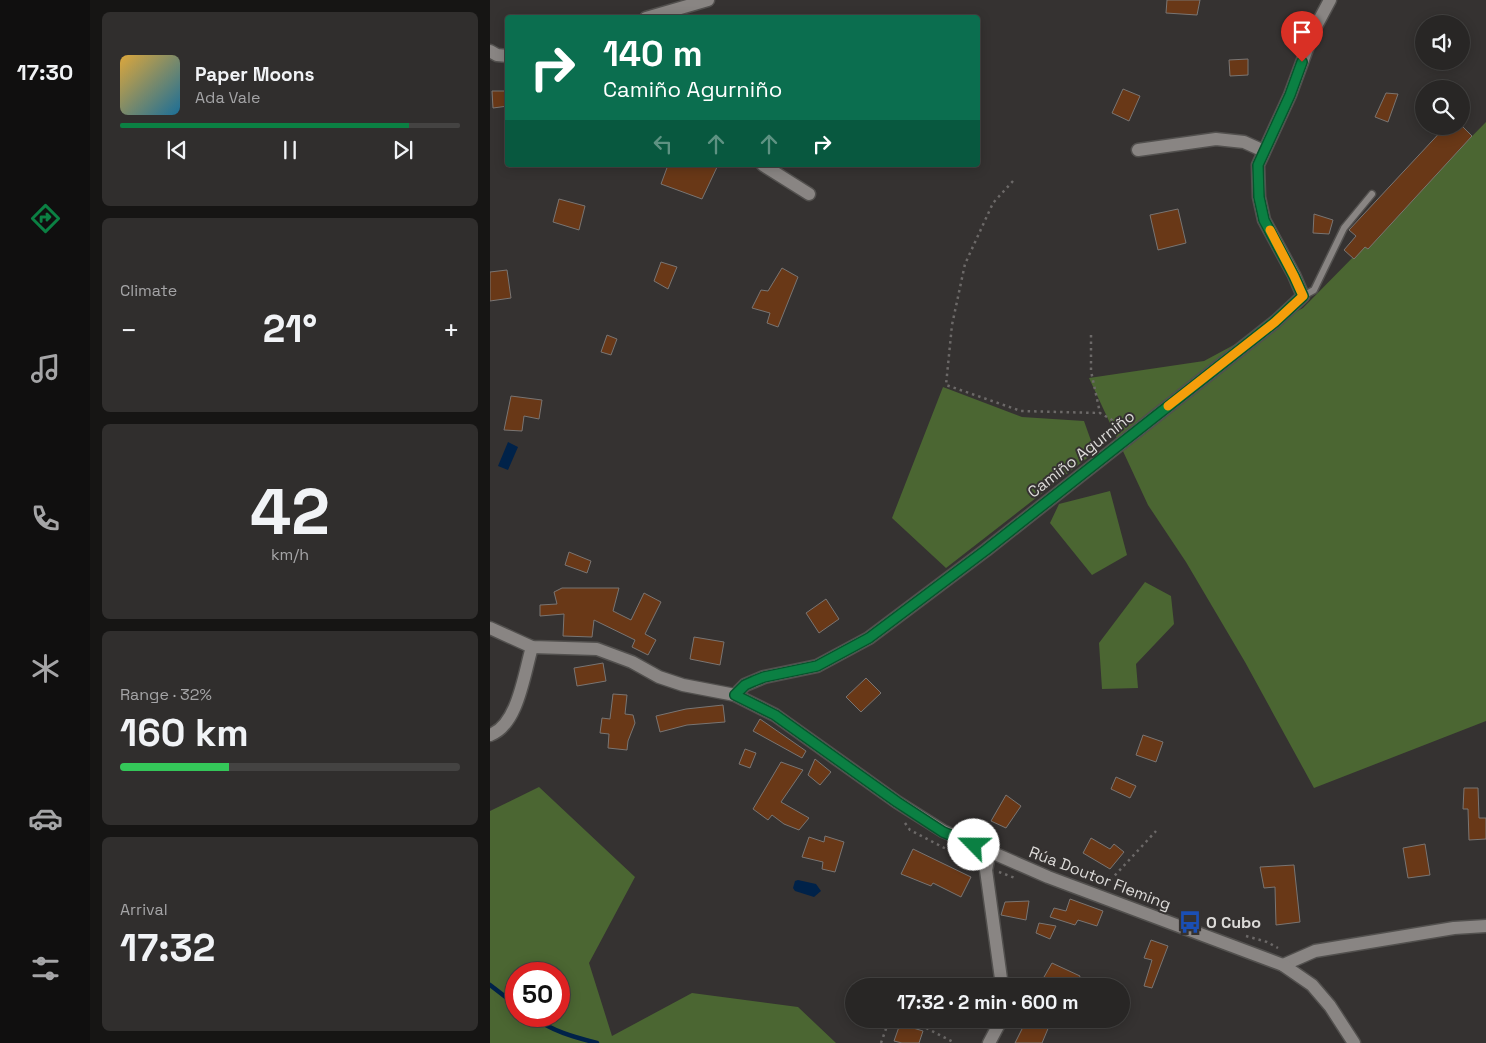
<!DOCTYPE html>
<html lang="en">
<head>
<meta charset="utf-8">
<style>
	body { margin:0; font-family:"Space Grotesk",sans-serif; background:#302e2d; color:#f1f3f6; height:100vh; display:flex; flex-direction:column; font-size:19px; white-space:nowrap }
	* { box-sizing:border-box; margin:0 }
	p { font-size:16px; color:#a5a5a7 }
	.icon { flex:none; width:28px; height:28px; fill:none; stroke:currentColor; stroke-width:2; stroke-linecap:round; stroke-linejoin:round }
	.map { position:relative; flex:1; overflow:hidden }
	.side { display:flex; flex-direction:column; gap:12px; padding:12px; background:#161514; width:400px }
	.side>* { flex:none }
	.guide { position:absolute; left:15px; top:15px; width:475px; height:152px; border-radius:5px; box-shadow:0 2px 12px #0003,0 0 0 1px #444342; background:#0b6e4f; color:#fff; overflow:hidden }
	.buttons { position:absolute; left:925px; top:15px; display:grid; gap:10px }
	.buttons a { display:grid; place-items:center; width:55px; height:55px; border-radius:50%; background:#282625; box-shadow:0 2px 12px #0003,0 0 0 1px #444342; font-size:25px }
	.speed { position:absolute; left:15px; top:962px; display:flex; gap:10px; font-size:25px; font-weight:700; text-align:center }
	.speed>* { display:grid; place-content:center; width:65px; height:65px; border-radius:50%; background:#282625; box-shadow:0 2px 12px #0003,0 0 0 1px #444342; line-height:1 }
	.speed .limit { border:8px solid #d22; background:#fff; color:#111 }
	.pin { position:absolute; display:grid; place-items:center; width:42px; height:42px; color:#fff; margin:-51px -21px; border-radius:50% 50% 50% 0; rotate:-45deg; box-shadow:0 0 5px #0007 }
	.pin .icon { rotate:45deg }
	.me { position:absolute; width:55px; margin:-28px; rotate:293deg; stroke-linejoin:round; filter:drop-shadow(0 0 4px #0008) }
	.turn { display:flex; align-items:center; gap:18px; height:105px; padding:0 15px; font-size:22px }
	.turn .icon { width:65px; height:65px; stroke-width:2.5 }
	.turn b { display:block; font-size:35px; line-height:42px }
	.lanes { display:flex; align-items:center; height:48px; padding:0 15px; background:#0003; justify-content:center; gap:25px; direction:ltr }
	.lanes .off { opacity:.35 }
	.big { font-size:38px; font-weight:700; line-height:1.1 }
	.side .card { flex:1; display:flex; flex-direction:column; justify-content:center; gap:8px; min-width:0; padding:0 18px; border-radius:8px; background:#302e2d }
	.side .dial { align-items:center; gap:0 }
	.dial b { font-size:65px; line-height:1 }
	.song { display:flex; align-items:center; gap:15px }
	.cover { width:60px; height:60px; border-radius:8px; background:linear-gradient(135deg,hsl(40 70% 55%),hsl(200 70% 35%)) }
	.played { height:5px; border-radius:2px; background:linear-gradient(90deg,#0b8043 85%,#444342 85%) }
	.keys { display:flex; justify-content:space-around; direction:ltr }
	.heat { display:flex; justify-content:space-between; align-items:center; font-size:28px; direction:ltr }
	.charge { height:8px; border-radius:4px; background:linear-gradient(90deg,#34c759 32%,#444342 0) }
	.trip { position:absolute; left:355px; top:978px; width:285px; height:50px; border-radius:25px; background:#282625; box-shadow:0 2px 12px #0003,0 0 0 1px #444342; font-weight:700; line-height:50px; text-align:center }
	main { display:flex; flex:1; min-height:0 }
	.dock { display:flex; flex-direction:column; width:90px; justify-content:space-around; align-items:center; background:#100f0f; color:#a5a5a7 }
	.dock .icon { width:35px; height:35px }
	.dock .active { color:#0b8043 }
	.dock b { font-size:22px; color:#f1f3f6 }
	.map>svg:first-child { display:block }
	.forest { fill:#4b6632; fill-rule:evenodd }
	.water { fill:#002249 }
	.lines { fill:none; stroke-linecap:round; stroke-linejoin:round }
	.stream { stroke:#002249; stroke-width:4.5 }
	.building { fill:#693817; stroke:#797573 }
	.service-casing { stroke:#52504e; stroke-width:9 }
	.minor-casing { stroke:#52504e; stroke-width:15 }
	.secondary-casing { stroke:#52504e; stroke-width:15 }
	.path { stroke:#6c6968; stroke-width:2.5; stroke-dasharray:2.5 4; stroke-linecap:butt }
	.service { stroke:#898583; stroke-width:6 }
	.minor { stroke:#898583; stroke-width:12 }
	.secondary { stroke:#898583; stroke-width:12 }
	.route-casing { stroke:#07532c; stroke-width:12 }
	.route { stroke:#0b8043; stroke-width:9 }
	.slow { stroke:#f59e0b; stroke-width:9 }
	.labels { text-anchor:middle; dominant-baseline:central; stroke-width:4; stroke-linejoin:round; paint-order:stroke }
	.street-label { font-size:16px; fill:#dcdad8; stroke:#353231 }
	.poi-label { font-size:16px; font-weight:bold; fill:#dcdad8; stroke:#353231; text-anchor:start }
</style>
</head>
<body>
<main>
<nav class="dock">
<b>17:30</b>
<svg class="icon active" aria-label="directions" viewBox="0 0 24 24"><path d="M12 3l9 9-9 9-9-9zM9 14v-3h6M13 9l2 2-2 2"/></svg>
<svg class="icon" aria-label="music" viewBox="0 0 24 24"><path d="M9 18V5l10-2v13"/><circle cx="6" cy="18" r="3"/><circle cx="16" cy="16" r="3"/></svg>
<svg class="icon" aria-label="phone" viewBox="0 0 24 24"><path d="M5 4h4l2 5-3 2q2 4 5 5l2-3 5 2v4C11 20 4 13 5 4z"/></svg>
<svg class="icon" aria-label="climate" viewBox="0 0 24 24"><path d="M12 3v18M4 7l16 10M4 17L20 7"/></svg>
<svg class="icon" aria-label="car" viewBox="0 0 24 24"><path d="M5 17H2v-5l4-1 3-4h7l3 4 3 1v5h-3M9 17h6M6 11h13"/><circle cx="7" cy="17" r="2"/><circle cx="17" cy="17" r="2"/></svg>
<svg class="icon" aria-label="filters" viewBox="0 0 24 24"><path d="M4 7h16M4 17h16"/><circle cx="9" cy="7" r="2"/><circle cx="15" cy="17" r="2"/></svg>
</nav>
<section class="side">
<div class="card">
<div class="song"><i class="cover"></i><div><b>Paper Moons</b><p>Ada Vale</p></div></div>
<div class="played"></div>
<div class="keys"><svg class="icon" aria-label="previous" viewBox="0 0 24 24"><path d="M18 5L8 12l10 7zM5 5v14"/></svg><svg class="icon" aria-label="pause" viewBox="0 0 24 24"><path d="M8 5v14M16 5v14"/></svg><svg class="icon" aria-label="next" viewBox="0 0 24 24"><path d="M6 5l10 7-10 7zM19 5v14"/></svg></div>
</div>
<div class="card"><p>Climate</p>
<div class="heat"><a>−</a><b class="big">21°</b><a>+</a></div>
</div>
<div class="card dial"><b>42</b><p>km/h</p></div>
<div class="card"><p>Range · 32%</p><b class="big">160 km</b><div class="charge"></div></div>
<div class="card"><p>Arrival</p><b class="big">17:32</b></div>
</section>
<div class="map">
<svg width="996" height="1043" viewBox="0 0 996 1043">
	<rect width="100%" height="100%" fill="#353231"/>
	<path class="forest" d="M 996,122 L 996,721 L 824,788 L 755,662 L 696,562 L 658,505 L 599,378 L 714,361 L 813,308 Z
		M 453,387 L 532,417 L 594,421 L 605,452 L 456,568 L 402,518 Z
		M 620,491 L 637,555 L 602,575 L 560,523 L 569,504 Z
		M 655,582 L 681,596 L 684,624 L 646,664 L 648,688 L 612,689 L 609,643 Z
		M 49,787 L 145,877 L 99,963 L 122,1036 L 202,993 L 308,1007 L 346,1043 L 0,1043 L 0,811 ZM 26,974 L 69,974 L 69,1016 L 26,1016 Z"/>
	<path class="water" d="M 18,442 L 28,447 L 18,470 L 8,466 Z
		M 308,880 L 326,884 L 331,891 L 324,897 L 305,891 L 303,888 L 305,881 Z"/>
	<g class="lines">
		<path class="stream" d="M 0,985 L 26,1005
			M 42,1016 C 61,1031 84,1037 107,1043"/>
	</g>
	<path class="building" d="M 677,0 L 710,0 L 707,15 L 676,13 Z
		M 758,59 L 758,75 L 740,76 L 739,60 Z
		M 633,89 L 650,96 L 639,121 L 622,113 Z
		M 2,91 L 18,91 L 18,106 L 3,108 Z
		M 896,93 L 908,94 L 898,122 L 885,117 Z
		M 956,126 L 972,126 L 982,136 L 878,249 L 875,247 L 864,259 L 854,250 L 866,236 L 859,230 Z
		M 178,165 L 228,165 L 212,199 L 171,184 Z
		M 69,199 L 95,206 L 89,230 L 63,222 Z
		M 688,209 L 696,243 L 668,250 L 660,215 Z
		M 824,214 L 843,220 L 839,234 L 823,233 Z
		M 171,262 L 187,267 L 178,289 L 164,281 Z
		M 292,268 L 308,277 L 288,327 L 277,323 L 280,313 L 262,308 L 271,290 L 278,291 Z
		M 17,270 L 21,298 L 0,301 L 0,272 Z
		M 117,335 L 127,339 L 121,355 L 111,352 Z
		M 21,396 L 52,400 L 49,419 L 34,416 L 32,431 L 14,430 Z
		M 79,552 L 101,561 L 97,573 L 75,565 Z
		M 72,588 L 129,588 L 123,611 L 141,620 L 154,593 L 171,602 L 155,634 L 166,640 L 158,655 L 142,647 L 145,640 L 104,620 L 102,637 L 73,636 L 74,614 L 50,616 L 50,605 L 67,604 L 64,592 Z
		M 336,599 L 349,619 L 329,633 L 316,613 Z
		M 204,637 L 234,642 L 230,665 L 200,659 Z
		M 113,663 L 116,681 L 87,686 L 84,668 Z
		M 376,678 L 391,693 L 371,712 L 356,697 Z
		M 123,694 L 137,695 L 135,714 L 143,715 L 145,723 L 138,741 L 137,750 L 118,748 L 119,734 L 110,733 L 112,718 L 120,719 Z
		M 233,705 L 235,722 L 197,725 L 170,732 L 166,716 L 196,709 Z
		M 270,719 L 316,751 L 312,758 L 263,731 Z
		M 653,735 L 673,742 L 666,762 L 646,755 Z
		M 255,749 L 266,753 L 260,768 L 249,764 Z
		M 325,759 L 341,772 L 330,785 L 318,775 Z
		M 291,762 L 313,770 L 291,802 L 319,818 L 309,830 L 294,824 L 282,815 L 278,820 L 263,809 Z
		M 626,777 L 646,786 L 640,798 L 621,789 Z
		M 974,788 L 988,788 L 989,818 L 996,818 L 996,839 L 979,840 L 978,809 L 973,809 Z
		M 516,795 L 531,806 L 516,828 L 501,821 Z
		M 335,836 L 354,842 L 345,872 L 332,869 L 333,862 L 312,857 L 319,837 L 334,842 Z
		M 601,838 L 620,849 L 624,844 L 634,852 L 620,869 L 593,853 Z
		M 935,844 L 940,875 L 918,878 L 913,848 Z
		M 423,849 L 481,877 L 471,897 L 443,883 L 441,886 L 411,874 Z
		M 804,865 L 810,922 L 786,925 L 785,887 L 774,888 L 770,867 Z
		M 580,899 L 613,911 L 607,926 L 588,920 L 585,925 L 560,917 L 564,908 L 576,911 Z
		M 539,901 L 536,920 L 511,915 L 515,902 Z
		M 549,923 L 566,926 L 560,939 L 546,933 Z
		M 661,940 L 678,946 L 662,988 L 654,986 L 662,960 L 654,958 Z
		M 562,963 L 590,976 L 587,986 L 564,986 L 565,983 L 554,977 Z
		M 535,1019 L 562,1019 L 552,1043 L 525,1043 L 533,1027 L 532,1027 Z
		M 410,1024 L 433,1031 L 429,1043 L 412,1043 L 404,1041 Z"/>
	<g class="lines">
		<defs>
			<path id="service" d="M 813,296 L 824,290 L 854,228 L 882,194"/>
			<path id="minor" d="M 156,18 L 218,0
				M 0,51 L 7,55 L 18,56
				M 648,150 L 726,139 L 754,142 L 774,151
				M 273,165 L 319,194
				M 245,695 L 255,685 L 274,677 L 327,666 L 379,638 L 496,550 L 785,322 L 813,296 L 804,275 L 774,220 L 769,197 L 768,165 L 800,95 L 824,30 L 840,0
				M 0,735 C 28,725 34,674 42,647
				M 500,851 L 496,870 L 512,986
				M 793,965 L 825,951 L 964,928 L 996,926
				M 499,1043 L 508,1026 L 510,1019"/>
			<path id="secondary" d="M 0,628 L 42,647 L 107,649 L 142,662 L 169,677 L 193,685 L 245,695 L 285,715 L 407,802 L 453,831 L 558,877 L 793,965 L 822,985 L 840,1006 L 864,1043"/>
		</defs>
		<use href="#service" class="service-casing"/>
		<use href="#minor" class="minor-casing"/>
		<use href="#secondary" class="secondary-casing"/>
		<path class="path" d="M 523,181 L 503,203 L 475,264 L 462,325 L 456,385 L 531,411 L 610,413
			M 601,335 L 601,371 L 610,413 L 624,421 L 624,432
			M 415,823 L 420,830 L 485,864
			M 509,872 L 525,878
			M 616,885 L 666,831
			M 756,936 L 777,942 L 788,948
			M 419,1019 L 465,1043
			M 391,1043 L 398,1023 L 402,1019"/>
		<use href="#service" class="service"/>
		<use href="#minor" class="minor"/>
		<use href="#secondary" class="secondary"/>
	</g>
	<g class="lines">
		<defs>
			<path id="route" d="M 484,845 L 453,832 L 407,802 L 285,715 L 245,695 L 255,685 L 264,681 L 274,677 L 327,666 L 379,638 L 496,550 L 785,322 L 813,296 L 804,276 L 774,220 L 769,197 L 768,165 L 800,95 L 812,62"/>
		</defs>
		<use href="#route" class="route-casing"/>
		<use href="#route" class="route"/>
		<path class="slow" d="M 678,406 L 785,322 L 813,296 L 804,276 L 780,230"/>
	</g>
	<defs>
		<symbol id="bus-bare" viewBox="-9 -9 18 18"><path d="M-5-6H5V4H4V6H2V4H-2V6H-4V4H-5ZM-3.5-4V0h7V-4ZM-3.5 1.2v1.5H-2V1.2ZM2 1.2v1.5H3.5V1.2Z" fill="#1a4fb4" stroke="#353231" stroke-width="2.5" paint-order="stroke"/></symbol>
	</defs>
	<g fill-rule="evenodd">
		<use href="#bus-bare" x="684" y="906" width="32" height="32"/>
	</g>
	<g class="labels">
		<g class="street-label">
			<text transform="translate(591 454) rotate(-38)">Camiño Agurniño</text>
			<text transform="translate(610 878) rotate(21)">Rúa Doutor Fleming</text>
		</g>
		<g class="poi-label">
			<text x="716" y="922">O Cubo</text>
		</g>
	</g>
</svg>
<div class="buttons">
<a><svg class="icon" aria-label="sound" viewBox="0 0 24 24"><path d="M4 9h4l5-4v14l-5-4H4zM17 9q2 3 0 6"/></svg></a>
<a><svg class="icon" aria-label="search" viewBox="0 0 24 24"><circle cx="10" cy="10" r="6"/><path d="M15 15l6 6"/></svg></a>
</div>
<div class="speed"><div class="limit">50</div></div>
<div class="pin" style="left:812px;top:62px;background:#d93025"><svg class="icon" aria-label="arrive" viewBox="0 0 24 24"><path d="M6 21V4h12l-3 4 3 4H6"/></svg></div>
<svg class="me" style="left:484px;top:845px" viewBox="-20 -20 40 40"><circle r="19" fill="#fff"/><path d="M0-13L10 11 0 6-10 11z" fill="#0b8043"/></svg>
<div class="trip">17:32 · 2 min · 600 m</div>
<div class="guide">
<div class="turn"><svg class="icon" aria-label="right" viewBox="0 0 24 24"><path d="M7 20v-9h11M14 6l5 5-5 5"/></svg><div><b>140 m</b>Camiño Agurniño</div></div>
<div class="lanes"><svg class="icon off" aria-label="left" viewBox="0 0 24 24"><path d="M17 20v-9H6M10 6l-5 5 5 5"/></svg><svg class="icon off" aria-label="ahead" viewBox="0 0 24 24"><path d="M12 20V5M6 11l6-6 6 6"/></svg><svg class="icon off" aria-label="ahead" viewBox="0 0 24 24"><path d="M12 20V5M6 11l6-6 6 6"/></svg><svg class="icon" aria-label="right" viewBox="0 0 24 24"><path d="M7 20v-9h11M14 6l5 5-5 5"/></svg></div>
</div>
</div>
</main>
</body>
</html>
